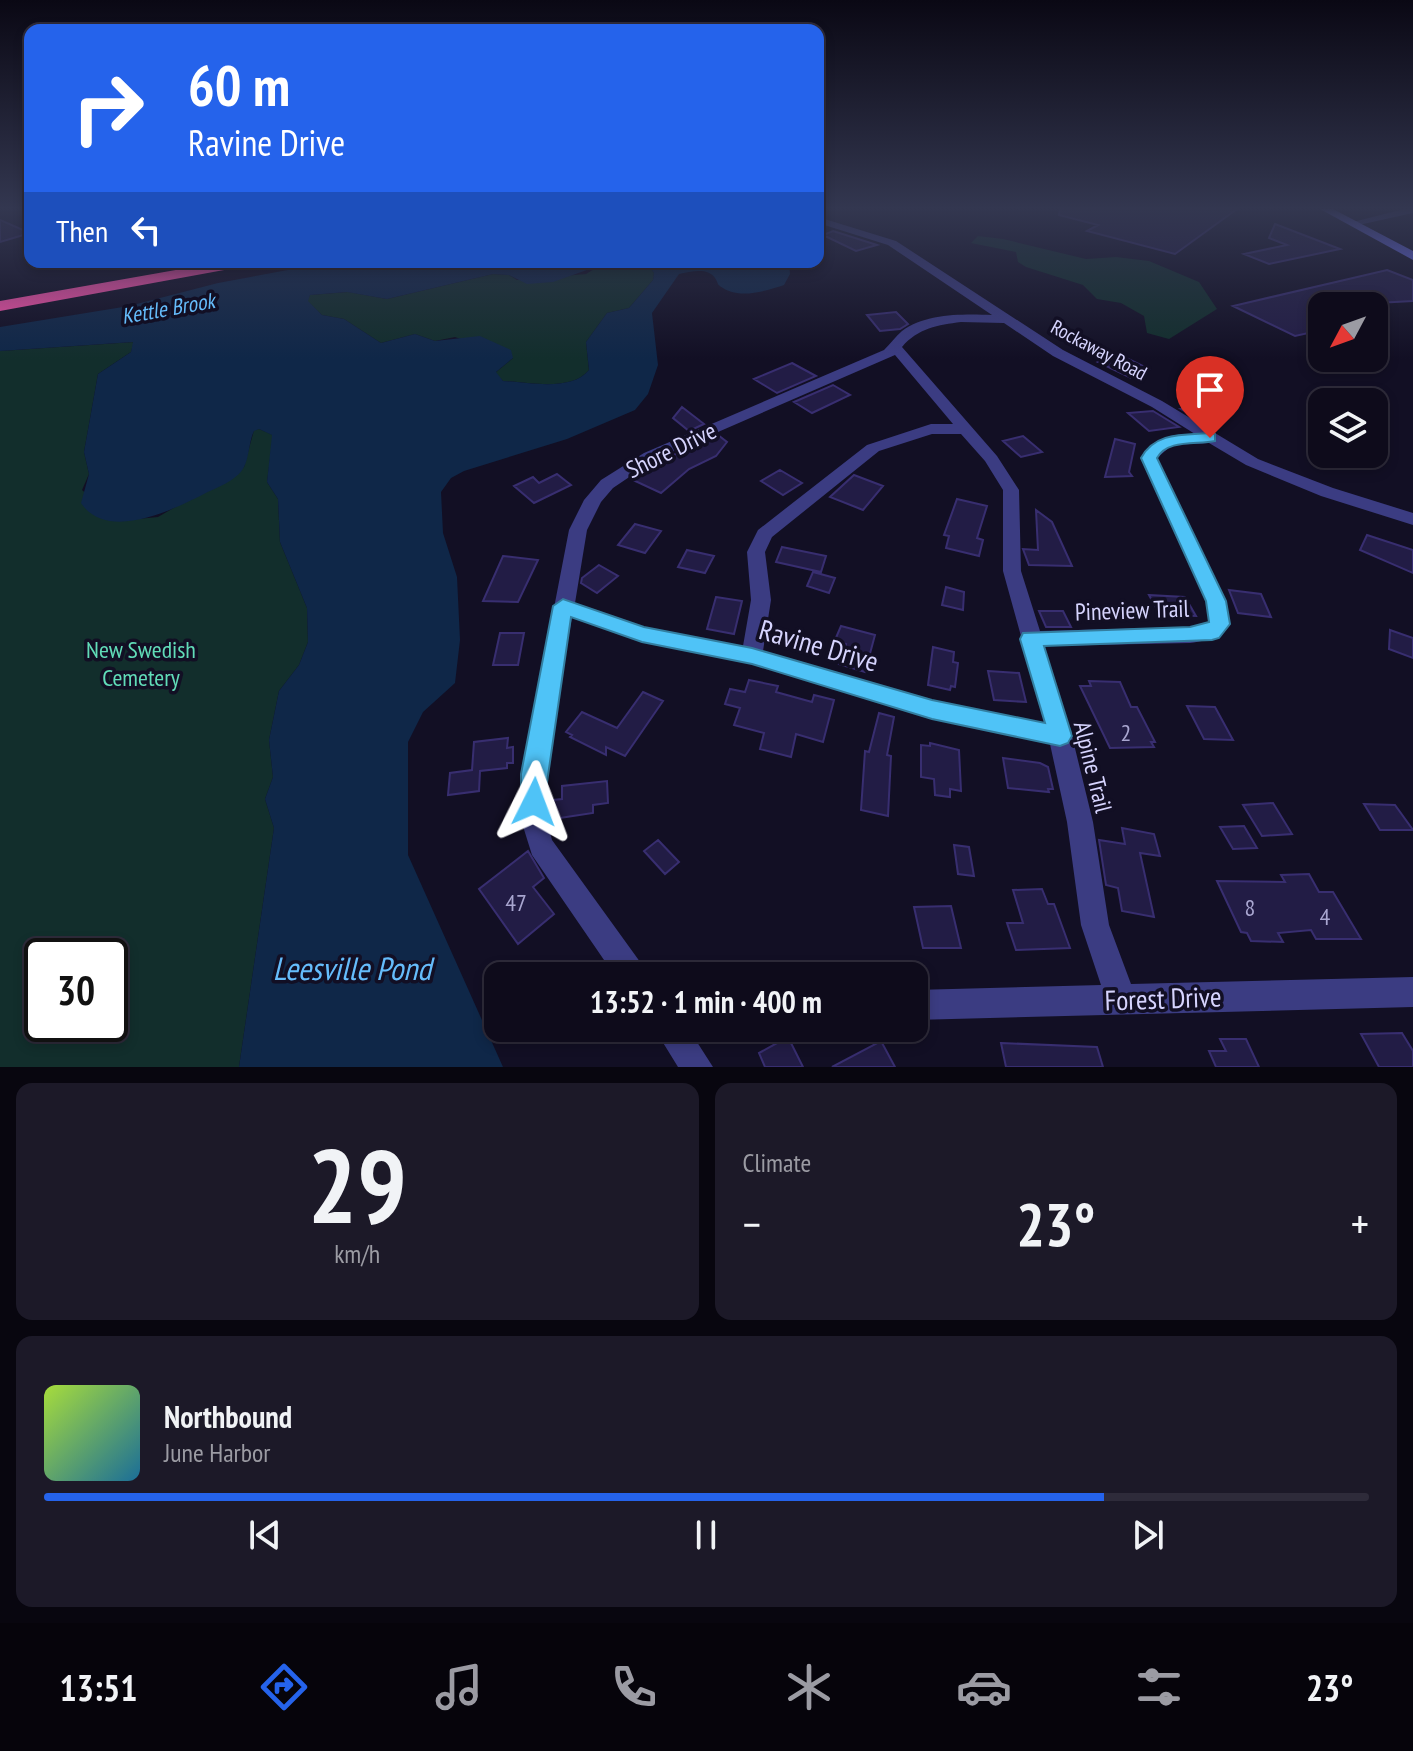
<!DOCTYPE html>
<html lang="en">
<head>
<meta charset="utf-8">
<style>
	body { margin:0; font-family:"PT Sans Narrow",sans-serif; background:#1c1928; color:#f1f3f6; height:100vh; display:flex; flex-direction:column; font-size:30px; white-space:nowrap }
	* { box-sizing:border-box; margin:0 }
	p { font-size:26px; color:#9b9ba3 }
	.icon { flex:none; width:44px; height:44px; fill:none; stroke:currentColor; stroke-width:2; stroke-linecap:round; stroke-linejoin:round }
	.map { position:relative; height:1067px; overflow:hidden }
	.details { display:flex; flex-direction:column; gap:16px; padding:16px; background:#08060f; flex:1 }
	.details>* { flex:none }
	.hud { position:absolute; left:24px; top:24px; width:800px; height:244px; border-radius:16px; box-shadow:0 4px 12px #0003,0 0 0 2px #2e2b3a; background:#2563eb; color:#fff; overflow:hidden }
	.needle { width:52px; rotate:229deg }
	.buttons { position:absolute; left:1308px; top:292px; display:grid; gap:16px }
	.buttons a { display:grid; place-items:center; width:80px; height:80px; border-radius:16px; background:#0e0b1b; box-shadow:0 4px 12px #0003,0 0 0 2px #2e2b3a; font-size:40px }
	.speed { position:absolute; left:24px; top:938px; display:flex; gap:16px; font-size:40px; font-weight:700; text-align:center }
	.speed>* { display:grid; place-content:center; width:104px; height:104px; border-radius:50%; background:#0e0b1b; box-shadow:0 4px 12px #0003,0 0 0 2px #2e2b3a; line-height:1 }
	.speed .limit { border:4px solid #111; border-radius:12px; background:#fff; color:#111 }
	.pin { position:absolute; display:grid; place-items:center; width:68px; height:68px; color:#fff; margin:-82px -34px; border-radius:50% 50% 50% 0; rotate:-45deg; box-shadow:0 0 8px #0007 }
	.pin .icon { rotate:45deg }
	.me { position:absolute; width:88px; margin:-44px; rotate:3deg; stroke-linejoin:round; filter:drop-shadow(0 0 6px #0008) }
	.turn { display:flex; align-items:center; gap:28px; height:168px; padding:0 32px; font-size:36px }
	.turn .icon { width:104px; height:104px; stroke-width:2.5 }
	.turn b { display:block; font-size:56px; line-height:68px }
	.then { display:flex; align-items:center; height:76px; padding:0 32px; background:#0003; gap:16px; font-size:30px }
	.big { font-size:60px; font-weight:800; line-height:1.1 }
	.details .tile { flex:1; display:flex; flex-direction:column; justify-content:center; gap:12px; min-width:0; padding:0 28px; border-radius:16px; background:#1c1928 }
	.details .dial { align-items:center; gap:0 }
	.dial b { font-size:104px; line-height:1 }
	.song { display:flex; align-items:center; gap:24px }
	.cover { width:96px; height:96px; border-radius:12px; background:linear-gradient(135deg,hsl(80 70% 55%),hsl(200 70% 35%)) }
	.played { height:8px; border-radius:4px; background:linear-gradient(90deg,#2563eb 80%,#2e2b3a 80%) }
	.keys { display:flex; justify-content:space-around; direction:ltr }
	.heat { display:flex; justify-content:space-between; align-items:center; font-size:44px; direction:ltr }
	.details .tiles { flex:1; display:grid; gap:16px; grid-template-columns:1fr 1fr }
	.tile:last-child { grid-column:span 2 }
	.trip { position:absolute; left:484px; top:962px; width:444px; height:80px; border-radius:16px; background:#0e0b1b; box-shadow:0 4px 12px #0003,0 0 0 2px #2e2b3a; font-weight:800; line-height:80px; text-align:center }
	.tab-bar { display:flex; height:128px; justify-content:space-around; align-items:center; background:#06040b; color:#9b9ba3 }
	.tab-bar .icon { width:56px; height:56px }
	.tab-bar .active { color:#2563eb }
	.tab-bar b { font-size:36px; color:#f1f3f6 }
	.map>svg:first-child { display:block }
	.green { fill:#122e2c; fill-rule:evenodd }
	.water { fill:#0f2748; fill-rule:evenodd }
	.building { fill:#221c45; stroke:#382e70; stroke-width:2 }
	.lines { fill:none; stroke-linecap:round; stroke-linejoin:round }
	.street { fill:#3b3c82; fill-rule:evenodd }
	.secondary { fill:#6d70fb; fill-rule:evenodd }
	.highway { fill:#fa52aa; fill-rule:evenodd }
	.route { fill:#4fc3f7; stroke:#337fa1; stroke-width:2 }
	.labels { text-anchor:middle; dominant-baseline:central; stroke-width:7; stroke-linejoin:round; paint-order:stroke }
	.far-street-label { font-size:20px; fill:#d6d4fe; stroke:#120f24 }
	.far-water-label { font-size:22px; font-style:italic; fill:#65bcfb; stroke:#120f24 }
	.street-label { font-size:24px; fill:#d6d4fe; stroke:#120f24 }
	.park-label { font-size:24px; fill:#61dcb8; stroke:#120f24 }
	.near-number-label { font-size:24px; fill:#a9a6d0 }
	.near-street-label { font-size:28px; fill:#d6d4fe; stroke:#120f24 }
	.near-water-label { font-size:32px; font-style:italic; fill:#65bcfb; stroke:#120f24 }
</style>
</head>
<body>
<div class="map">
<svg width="1413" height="1067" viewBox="0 0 1413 1067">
	<rect width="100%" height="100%" fill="#120f24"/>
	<path class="green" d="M 978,236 L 1003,239 L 1086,259 L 1116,257 L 1149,261 L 1199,282 L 1217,309 L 1169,339 L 1147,333 L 1144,316 L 1121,303 L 1097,299 L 1083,285 L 1026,267 L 1018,262 L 1016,252 L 971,243 Z
		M 633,264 L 649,266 L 654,273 L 653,280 L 629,308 L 607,313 L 586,342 L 589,370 C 571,392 529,382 503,381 L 495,373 L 513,358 L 455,337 L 435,341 L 415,334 L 381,343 L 344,319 L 322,315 L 307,301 L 310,295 L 348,292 L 387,299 L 493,274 L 509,275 L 517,280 L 586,274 L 601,265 Z
		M 134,342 L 131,352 L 98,374 L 84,452 L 89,474 L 82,490 L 117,521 L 158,517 L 244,467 L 254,430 L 259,429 L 273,435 L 267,482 L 278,499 L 280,542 L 307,608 L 308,642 L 299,665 L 279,691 L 269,740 L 273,777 L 265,799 L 274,828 L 239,1067 L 0,1067 L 0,351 ZM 42,956 L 110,956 L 110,1024 L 42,1024 Z"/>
	<path class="water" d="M 331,262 L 789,264 L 790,274 L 784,285 C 766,291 740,299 723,288 C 716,284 719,284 715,278 C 707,267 691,272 679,274 L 652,313 L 658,365 L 648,394 L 635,410 L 567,439 L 464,471 L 451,478 L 441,492 L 443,533 L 457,577 L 460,640 L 455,683 L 423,712 L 408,742 L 408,855 L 503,1067 L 239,1067 L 274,828 L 265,799 L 273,777 L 269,740 L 279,691 L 299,665 L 308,642 L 307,608 L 280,542 L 278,499 L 267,482 L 272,435 L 259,429 L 254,431 C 249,441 249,458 244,467 C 237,481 215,488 202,495 C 172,510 107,542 81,503 L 89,474 L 84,452 L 98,374 L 131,352 L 133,342 L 0,351 L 0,327 L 129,306 L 218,283 ZM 633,264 L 649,266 L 654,273 L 653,280 L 629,308 L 607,313 L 586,342 L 589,370 C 571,392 528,382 503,381 L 496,372 L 513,358 L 511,350 L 480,336 L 435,341 L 415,334 L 381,343 L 344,319 L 322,315 L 308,301 L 310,295 L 347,292 L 387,299 L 493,274 L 509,275 L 527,284 L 553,282 L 601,265 Z"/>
	<path class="building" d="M 1060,209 L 1237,209 L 1175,254 L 1087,231 L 1098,225 L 1059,215 Z
		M 0,220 L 30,233 L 0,242 Z
		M 1275,224 L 1340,249 L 1269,264 L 1244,254 L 1287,245 L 1269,238 Z
		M 833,231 L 877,245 L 856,251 L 823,235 Z
		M 1387,270 L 1413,280 L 1413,301 L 1322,306 L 1322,330 L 1295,336 L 1233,306 Z
		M 896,312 L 908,324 L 900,329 L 880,331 L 867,315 Z
		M 1118,354 L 1149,369 L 1131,378 L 1098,362 Z
		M 792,363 L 816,376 L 777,393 L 754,379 Z
		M 833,385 L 850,395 L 812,413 L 794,402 Z
		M 682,407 L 704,424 L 689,431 L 673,418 Z
		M 1208,407 L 1224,421 L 1206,424 L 1181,409 Z
		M 1153,411 L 1179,427 L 1149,431 L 1128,413 Z
		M 718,435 L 727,442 L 716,456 L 689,469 L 661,493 L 633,480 L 653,464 Z
		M 1023,436 L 1042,452 L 1021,457 L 1003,441 Z
		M 1115,439 L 1135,444 L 1129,472 L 1132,476 L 1105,477 Z
		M 780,470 L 802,483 L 783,495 L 761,481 Z
		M 557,474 L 571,485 L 534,503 L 514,486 L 533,477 L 539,483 Z
		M 854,475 L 883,486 L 863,510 L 830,497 Z
		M 957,499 L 987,506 L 977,538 L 983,540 L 979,556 L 946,548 L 949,536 L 944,535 Z
		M 1036,510 L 1052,522 L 1072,566 L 1029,565 L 1023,549 L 1038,550 Z
		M 635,524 L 661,531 L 645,553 L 618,545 Z
		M 1367,535 L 1413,550 L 1413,573 L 1360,550 Z
		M 782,547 L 826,556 L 821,572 L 776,562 Z
		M 687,550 L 714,556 L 705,573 L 678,567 Z
		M 503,556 L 538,560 L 518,602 L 483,601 Z
		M 599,565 L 618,576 L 597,593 L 581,583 L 582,578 Z
		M 813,572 L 835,578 L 829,593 L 807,586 Z
		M 946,587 L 964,592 L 963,610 L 942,605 Z
		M 1229,590 L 1261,594 L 1271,617 L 1238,613 Z
		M 1149,595 L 1185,597 L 1196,616 L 1160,615 Z
		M 716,597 L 742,601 L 734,634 L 707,629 Z
		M 1039,611 L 1063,611 L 1071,627 L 1046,627 Z
		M 841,626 L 875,635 L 865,672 L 839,664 L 846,644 L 835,640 Z
		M 1390,630 L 1413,638 L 1413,658 L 1389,649 Z
		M 500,633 L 524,633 L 518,665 L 493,665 Z
		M 933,647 L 954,652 L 953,662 L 958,663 L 955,687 L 951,686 L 950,690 L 928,685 Z
		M 988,671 L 1019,673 L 1026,702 L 994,700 Z
		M 749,680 L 778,686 L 776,692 L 812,702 L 814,695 L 834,700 L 823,742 L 796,734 L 791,757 L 760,749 L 764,733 L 734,725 L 740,708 L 725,704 L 730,689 L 745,692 Z
		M 1089,681 L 1120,682 L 1131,707 L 1137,707 L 1155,742 L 1151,742 L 1154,747 L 1110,748 L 1080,686 L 1091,686 Z
		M 643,692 L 663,701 L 625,756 L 606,747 L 606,755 L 570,737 L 572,735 L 566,732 L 582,712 L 617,728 Z
		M 1187,706 L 1215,707 L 1233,740 L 1204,739 Z
		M 879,713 L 894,717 L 887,755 L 891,756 L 888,816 L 861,810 L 865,751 L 869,752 Z
		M 508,738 L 507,748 L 513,747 L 513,763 L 507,763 L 507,768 L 480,771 L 479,791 L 448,795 L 450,773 L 472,770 L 474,742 Z
		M 930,743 L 959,750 L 961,791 L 950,789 L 950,797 L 935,795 L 934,779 L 921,777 L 921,745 L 930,746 Z
		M 1003,758 L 1040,763 L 1048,767 L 1053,789 L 1048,789 L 1049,792 L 1008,788 Z
		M 607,781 L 608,803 L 593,805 L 593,813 L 553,819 L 553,800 L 562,799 L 562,786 Z
		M 1273,803 L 1292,834 L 1262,836 L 1243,805 Z
		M 1364,804 L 1395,805 L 1413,830 L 1380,830 Z
		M 1244,826 L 1257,848 L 1233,849 L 1220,827 Z
		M 1122,828 L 1154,834 L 1160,856 L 1140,853 L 1154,917 L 1122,911 L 1118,888 L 1106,885 L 1099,840 L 1125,844 Z
		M 658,840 L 679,862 L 665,874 L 644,851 Z
		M 954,845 L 969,847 L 974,876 L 958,874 Z
		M 528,851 L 544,878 L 533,887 L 554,914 L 518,944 L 479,889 Z
		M 1309,874 L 1319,892 L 1333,892 L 1361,939 L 1316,939 L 1311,930 L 1278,933 L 1283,942 L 1251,941 L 1247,933 L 1241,932 L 1217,881 L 1285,882 L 1281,875 Z
		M 1042,889 L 1048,904 L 1054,904 L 1070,948 L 1016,950 L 1007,923 L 1023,923 L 1013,890 Z
		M 951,906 L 961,948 L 923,948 L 914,907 Z
		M 1402,1033 L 1413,1051 L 1413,1067 L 1379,1067 L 1361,1034 Z
		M 788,1037 L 803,1067 L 765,1067 L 759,1053 Z
		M 1220,1039 L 1246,1039 L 1259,1067 L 1216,1067 L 1209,1051 L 1226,1051 Z
		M 881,1041 L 895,1067 L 832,1067 Z
		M 1001,1043 L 1097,1047 L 1103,1067 L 1006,1067 Z"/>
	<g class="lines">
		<path class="street" d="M 1404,209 L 1413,209 L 1413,213 L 1354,226 L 1349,223 Z
			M 818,217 L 896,241 L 1063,350 L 1162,401 L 1258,459 L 1333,488 L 1413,513 L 1413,525 L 1321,496 L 1246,465 L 1209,443 L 1172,445 L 1157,458 L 1226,601 C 1235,630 1216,640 1190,643 L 1044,646 L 1072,736 L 1093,822 L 1109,925 L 1131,984 L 1413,977 L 1413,1007 L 914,1020 L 914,990 L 1101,985 L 1081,925 L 1067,822 L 1050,744 L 932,718 L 752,664 L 642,642 L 572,617 C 561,684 535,776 552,840 L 643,966 L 648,976 L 615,976 L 532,855 L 522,823 L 522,774 L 569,530 L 584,500 L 601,480 L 644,453 L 884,350 C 890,344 896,336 902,331 C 926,313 964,314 992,315 L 888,245 L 818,223 ZM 961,322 L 1004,323 L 1053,356 L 1152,407 L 1195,434 C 1172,434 1153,437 1141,458 L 1206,601 L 1209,622 L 1190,627 L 1040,631 L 1021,571 L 1019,490 L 997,456 L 902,347 C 918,328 938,325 961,322 ZM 895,355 L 953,424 L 931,424 L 867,445 L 758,530 L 747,552 L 751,600 L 743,646 L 644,627 L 575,603 L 587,530 L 601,502 L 613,488 L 656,459 ZM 932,434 L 961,434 L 985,461 L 1003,490 L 1003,571 L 1045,723 L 932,700 L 763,651 L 771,600 L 765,552 L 772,537 L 879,451 Z
			M 654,1028 L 688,1028 L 713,1067 L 678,1067 Z"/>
		<path class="secondary" d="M 1320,209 L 1333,209 L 1413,251 L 1413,260 Z"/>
		<path class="highway" d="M 221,262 L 253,262 L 246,266 L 0,311 L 0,301 Z"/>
	</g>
	<linearGradient id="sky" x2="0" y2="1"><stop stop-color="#0a0814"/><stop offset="0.58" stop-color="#333750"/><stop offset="1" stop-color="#333750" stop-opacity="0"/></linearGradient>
	<rect width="1413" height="359" fill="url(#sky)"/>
	<path class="route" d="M 1210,433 L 1215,434 L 1215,441 C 1197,445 1167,439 1157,458 L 1226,601 L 1230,624 L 1219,638 L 1212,640 L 1044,646 L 1072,736 L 1068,743 L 1060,746 L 932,719 L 752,664 L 642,642 L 571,617 L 543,810 L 534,813 L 525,810 L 521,802 L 521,774 L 553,606 L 563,599 L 644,627 L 752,648 L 932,700 L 1045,723 L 1020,639 L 1023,633 L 1190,627 L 1209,622 L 1206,601 L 1141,458 C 1155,432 1183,435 1210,433 Z"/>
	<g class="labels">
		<g class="far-street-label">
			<text transform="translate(1099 350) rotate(28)">Rockaway Road</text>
		</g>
		<g class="far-water-label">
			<text transform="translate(168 308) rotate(-10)">Kettle Brook</text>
		</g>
		<g class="street-label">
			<text transform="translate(671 450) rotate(-26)">Shore Drive</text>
			<text transform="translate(1132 610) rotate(-2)">Pineview Trail</text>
			<text transform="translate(1093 767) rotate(76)">Alpine Trail</text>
		</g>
		<g class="park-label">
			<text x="141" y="649">New Swedish<tspan x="141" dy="28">Cemetery</tspan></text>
		</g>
		<g class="near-number-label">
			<text x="1126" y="732">2</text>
			<text x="516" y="902">47</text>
			<text x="1250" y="907">8</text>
			<text x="1325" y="916">4</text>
		</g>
		<g class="near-street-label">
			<text transform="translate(819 645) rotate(16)">Ravine Drive</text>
			<text transform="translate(1163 998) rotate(-2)">Forest Drive</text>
		</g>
		<g class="near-water-label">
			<text x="352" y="968">Leesville Pond</text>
		</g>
	</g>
</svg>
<div class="buttons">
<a><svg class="needle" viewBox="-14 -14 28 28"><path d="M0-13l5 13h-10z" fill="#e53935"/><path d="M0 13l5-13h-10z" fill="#9b9ba3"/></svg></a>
<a><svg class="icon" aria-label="layers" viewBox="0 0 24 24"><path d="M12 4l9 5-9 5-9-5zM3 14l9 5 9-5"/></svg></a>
</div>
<div class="speed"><div class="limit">30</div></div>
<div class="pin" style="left:1210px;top:438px;background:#d93025"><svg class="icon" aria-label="arrive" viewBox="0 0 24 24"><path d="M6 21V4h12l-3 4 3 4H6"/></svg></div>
<svg class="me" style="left:534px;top:802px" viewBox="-20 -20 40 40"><path d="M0-17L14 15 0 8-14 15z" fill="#4fc3f7" stroke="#fff" stroke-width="4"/></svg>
<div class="trip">13:52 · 1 min · 400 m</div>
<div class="hud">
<div class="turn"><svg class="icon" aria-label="right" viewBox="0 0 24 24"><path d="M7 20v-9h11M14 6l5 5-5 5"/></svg><div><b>60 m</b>Ravine Drive</div></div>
<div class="then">Then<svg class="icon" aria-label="left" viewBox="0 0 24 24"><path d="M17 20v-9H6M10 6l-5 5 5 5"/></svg></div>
</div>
</div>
<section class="details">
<div class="tiles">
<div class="tile dial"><b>29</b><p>km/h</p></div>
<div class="tile"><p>Climate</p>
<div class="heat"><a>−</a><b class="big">23°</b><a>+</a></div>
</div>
<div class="tile">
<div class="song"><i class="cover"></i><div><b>Northbound</b><p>June Harbor</p></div></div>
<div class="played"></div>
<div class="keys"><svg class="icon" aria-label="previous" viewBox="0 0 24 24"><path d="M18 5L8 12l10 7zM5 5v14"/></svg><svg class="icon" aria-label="pause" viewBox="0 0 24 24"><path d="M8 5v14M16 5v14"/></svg><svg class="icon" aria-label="next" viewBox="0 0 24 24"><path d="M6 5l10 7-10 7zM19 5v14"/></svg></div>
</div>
</div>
</section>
<nav class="tab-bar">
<b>13:51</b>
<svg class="icon active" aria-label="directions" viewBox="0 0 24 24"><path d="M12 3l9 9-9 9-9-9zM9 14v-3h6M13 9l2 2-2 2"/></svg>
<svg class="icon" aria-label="music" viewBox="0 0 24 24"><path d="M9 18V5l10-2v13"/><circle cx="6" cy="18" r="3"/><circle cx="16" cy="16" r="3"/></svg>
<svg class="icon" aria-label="phone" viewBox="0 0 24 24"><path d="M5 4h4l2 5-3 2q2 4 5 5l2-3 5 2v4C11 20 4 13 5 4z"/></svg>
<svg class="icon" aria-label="climate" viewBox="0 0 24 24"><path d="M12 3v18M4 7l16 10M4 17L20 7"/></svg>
<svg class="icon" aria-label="car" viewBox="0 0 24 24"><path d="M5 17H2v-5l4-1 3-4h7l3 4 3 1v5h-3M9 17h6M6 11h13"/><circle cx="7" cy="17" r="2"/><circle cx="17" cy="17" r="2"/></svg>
<svg class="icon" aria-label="filters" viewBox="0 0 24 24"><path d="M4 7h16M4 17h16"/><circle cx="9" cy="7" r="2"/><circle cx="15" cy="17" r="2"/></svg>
<b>23°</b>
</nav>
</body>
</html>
